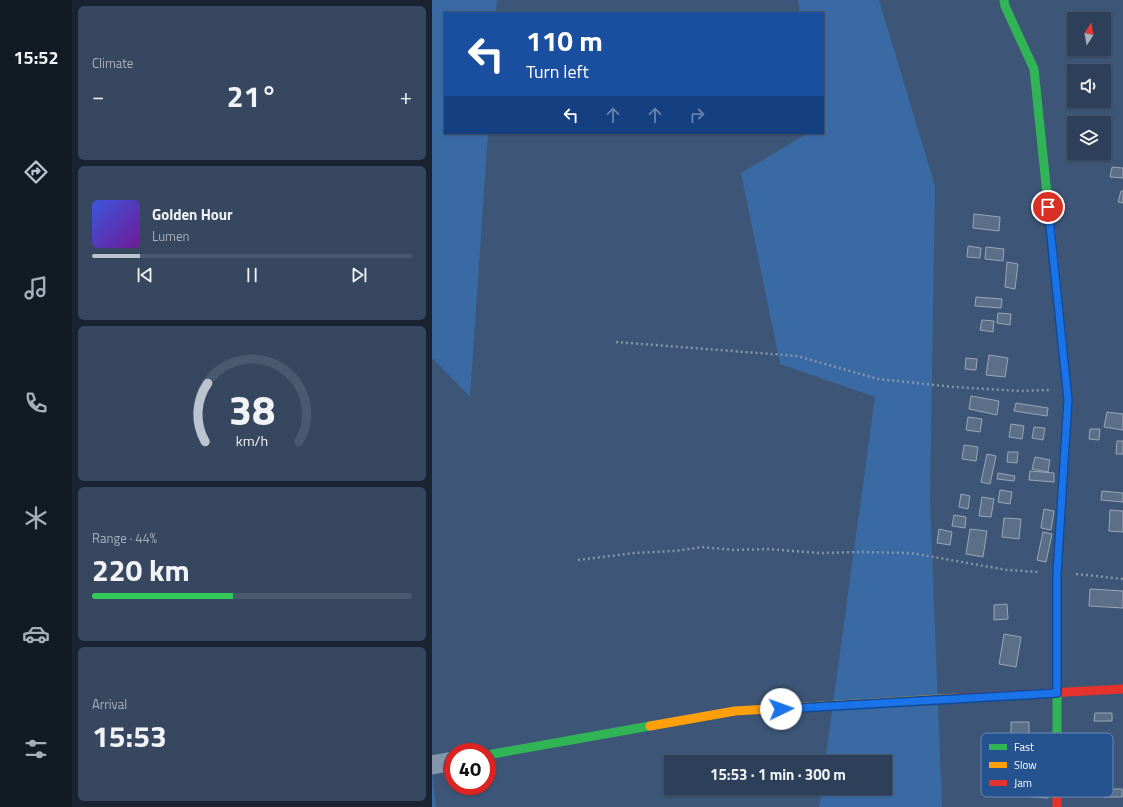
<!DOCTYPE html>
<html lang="en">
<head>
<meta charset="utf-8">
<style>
	body { margin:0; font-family:"Titillium Web",sans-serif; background:#36475f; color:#f1f3f6; height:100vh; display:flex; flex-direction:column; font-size:15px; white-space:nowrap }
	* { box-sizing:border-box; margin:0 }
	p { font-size:13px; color:#a7afba }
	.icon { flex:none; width:22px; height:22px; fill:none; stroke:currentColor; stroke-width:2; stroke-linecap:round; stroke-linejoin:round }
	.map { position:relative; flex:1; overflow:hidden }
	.details { display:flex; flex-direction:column; gap:6px; padding:6px; background:#192331; width:360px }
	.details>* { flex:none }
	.hud { position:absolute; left:12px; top:12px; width:380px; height:122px; border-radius:0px; box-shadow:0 1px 3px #0004,0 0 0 1px #49596f; background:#1a4fa0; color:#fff; overflow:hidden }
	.needle { width:26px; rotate:11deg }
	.tools { position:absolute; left:635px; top:12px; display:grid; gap:8px }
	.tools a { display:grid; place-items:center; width:44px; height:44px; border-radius:0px; background:#2e4059; box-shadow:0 1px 3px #0004,0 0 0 1px #49596f; font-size:20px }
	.speed { position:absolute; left:12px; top:743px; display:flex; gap:8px; font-size:20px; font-weight:700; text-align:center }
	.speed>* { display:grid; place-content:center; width:52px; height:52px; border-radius:50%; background:#2e4059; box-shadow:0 1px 3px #0004,0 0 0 1px #49596f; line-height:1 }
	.speed .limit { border:6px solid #d22; background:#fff; color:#111 }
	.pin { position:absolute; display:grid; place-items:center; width:34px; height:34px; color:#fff; margin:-17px; border:2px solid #fff; border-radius:50%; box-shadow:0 1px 4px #0007 }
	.me { position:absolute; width:44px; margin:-22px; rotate:87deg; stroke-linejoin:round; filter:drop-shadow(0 0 3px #0008) }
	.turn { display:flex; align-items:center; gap:14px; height:84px; padding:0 16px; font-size:18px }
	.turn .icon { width:52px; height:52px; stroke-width:2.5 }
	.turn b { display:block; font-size:28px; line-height:34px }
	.lanes { display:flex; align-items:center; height:38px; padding:0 16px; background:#0003; justify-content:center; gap:20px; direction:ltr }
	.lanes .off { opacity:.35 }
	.big { font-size:30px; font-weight:700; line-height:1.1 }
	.details .tile { flex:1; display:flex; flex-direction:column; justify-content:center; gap:6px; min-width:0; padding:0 14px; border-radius:6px; background:#36475f }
	.details .dial { align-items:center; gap:0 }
	.dial svg { height:104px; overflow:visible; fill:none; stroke:#49596f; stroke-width:7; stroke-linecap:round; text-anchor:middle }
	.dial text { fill:#f1f3f6; stroke:none }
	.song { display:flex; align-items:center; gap:12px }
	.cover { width:48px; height:48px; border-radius:6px; background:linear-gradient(135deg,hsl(230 70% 55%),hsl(280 70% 35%)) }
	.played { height:4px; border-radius:2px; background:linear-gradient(90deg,#bbc4cf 15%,#49596f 15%) }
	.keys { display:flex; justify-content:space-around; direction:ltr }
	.heat { display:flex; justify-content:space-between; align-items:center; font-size:22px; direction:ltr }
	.charge { height:6px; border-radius:3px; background:linear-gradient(90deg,#34c759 44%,#49596f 0) }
	.trip { position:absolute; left:232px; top:755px; width:228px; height:40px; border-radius:0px; background:#2e4059; box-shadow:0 1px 3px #0004,0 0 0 1px #49596f; font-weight:700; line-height:40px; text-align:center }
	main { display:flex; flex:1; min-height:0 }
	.tab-bar { display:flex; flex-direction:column; width:72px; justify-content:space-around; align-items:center; background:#121a24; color:#a7afba }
	.tab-bar .icon { width:28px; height:28px }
	.tab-bar .on { color:#bbc4cf }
	.tab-bar b { font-size:18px; color:#f1f3f6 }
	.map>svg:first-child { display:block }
	.green { fill:#3a6aa4 }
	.building { fill:#5b6f88; stroke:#99a7b8 }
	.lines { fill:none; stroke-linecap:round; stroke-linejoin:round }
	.path { stroke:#8496aa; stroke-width:2.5; stroke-dasharray:2 3; stroke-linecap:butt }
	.street { stroke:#8496aa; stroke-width:19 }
	.fast { stroke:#30b455; stroke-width:9 }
	.slow { stroke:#ff9f0a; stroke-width:9 }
	.jam { stroke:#e5322d; stroke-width:9 }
	.route-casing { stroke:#114b97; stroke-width:10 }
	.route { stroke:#1a73e8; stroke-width:7 }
	.key { fill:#25538f; stroke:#6687b1; stroke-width:1 }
	.key-label { font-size:11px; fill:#fff }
</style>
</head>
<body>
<main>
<nav class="tab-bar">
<b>15:52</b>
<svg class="icon on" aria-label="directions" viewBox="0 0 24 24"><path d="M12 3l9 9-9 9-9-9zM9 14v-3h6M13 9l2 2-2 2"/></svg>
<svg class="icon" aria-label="music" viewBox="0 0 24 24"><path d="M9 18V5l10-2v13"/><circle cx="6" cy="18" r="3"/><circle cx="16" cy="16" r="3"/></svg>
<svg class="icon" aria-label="phone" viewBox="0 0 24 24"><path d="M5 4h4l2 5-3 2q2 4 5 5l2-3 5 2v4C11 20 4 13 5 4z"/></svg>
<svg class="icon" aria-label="climate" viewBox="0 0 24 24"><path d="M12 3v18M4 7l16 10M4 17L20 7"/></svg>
<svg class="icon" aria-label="car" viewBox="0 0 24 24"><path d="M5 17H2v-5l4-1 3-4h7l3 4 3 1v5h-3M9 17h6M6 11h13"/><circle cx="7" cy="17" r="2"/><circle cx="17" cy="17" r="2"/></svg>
<svg class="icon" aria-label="filters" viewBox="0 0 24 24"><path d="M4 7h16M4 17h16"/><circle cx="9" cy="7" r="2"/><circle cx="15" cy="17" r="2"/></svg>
</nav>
<section class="details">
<div class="tile"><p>Climate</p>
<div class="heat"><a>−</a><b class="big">21°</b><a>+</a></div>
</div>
<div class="tile">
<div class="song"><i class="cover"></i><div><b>Golden Hour</b><p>Lumen</p></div></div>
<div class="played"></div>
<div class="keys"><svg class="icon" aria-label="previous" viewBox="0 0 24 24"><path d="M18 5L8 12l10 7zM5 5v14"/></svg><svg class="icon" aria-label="pause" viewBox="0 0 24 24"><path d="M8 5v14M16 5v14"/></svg><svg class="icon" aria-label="next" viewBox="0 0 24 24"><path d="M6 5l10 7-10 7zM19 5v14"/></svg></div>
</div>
<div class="tile dial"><svg viewBox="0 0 100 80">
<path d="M14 69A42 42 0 1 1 86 69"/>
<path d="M14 69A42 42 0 0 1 16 24" stroke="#bbc4cf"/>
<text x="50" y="56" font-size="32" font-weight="700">38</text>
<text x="50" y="72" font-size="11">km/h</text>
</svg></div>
<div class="tile"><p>Range · 44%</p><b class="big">220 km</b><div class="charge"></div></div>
<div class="tile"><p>Arrival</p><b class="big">15:53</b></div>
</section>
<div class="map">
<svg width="691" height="807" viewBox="0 0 691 807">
	<rect width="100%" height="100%" fill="#3d5677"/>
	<path class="green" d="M 0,0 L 65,0 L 64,13 L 13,13 L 13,133 L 56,133 L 38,397 L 0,358 Z
		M 366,0 L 447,0 L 503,186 L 498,502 L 510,807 L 387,807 L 390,788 L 453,788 L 453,762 L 393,762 L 443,397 L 348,364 L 309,173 L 376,133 L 391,133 L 391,13 L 368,13 Z
		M 0,769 L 4,807 L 0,807 Z"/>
	<path class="building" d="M 680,167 L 691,168 L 691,178 L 678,177 Z
		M 689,191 L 691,191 L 691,203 L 686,202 Z
		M 542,214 L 568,217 L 567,231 L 541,228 Z
		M 536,246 L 549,248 L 548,258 L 535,257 Z
		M 554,247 L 572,249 L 571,261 L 553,259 Z
		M 575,262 L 586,264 L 583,289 L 573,287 Z
		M 544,297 L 570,299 L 569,308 L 543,306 Z
		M 566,313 L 579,314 L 578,325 L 565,323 Z
		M 550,320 L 562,321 L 561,332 L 548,330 Z
		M 557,355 L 576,358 L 573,377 L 554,375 Z
		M 534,358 L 545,359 L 544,370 L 533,369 Z
		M 539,396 L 567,401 L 565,415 L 537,409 Z
		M 584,403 L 616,408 L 615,416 L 582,411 Z
		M 675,412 L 691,414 L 691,430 L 672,427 Z
		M 536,417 L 550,419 L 548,432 L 534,430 Z
		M 579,424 L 592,426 L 590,439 L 577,437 Z
		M 602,427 L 613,428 L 611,440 L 600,438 Z
		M 658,429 L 668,429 L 667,440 L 657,439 Z
		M 685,441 L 691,441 L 691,454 L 684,454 Z
		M 532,445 L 546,447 L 544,461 L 530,459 Z
		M 576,452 L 586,452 L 585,463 L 575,462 Z
		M 555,454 L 564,456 L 558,484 L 549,482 Z
		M 603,457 L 618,460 L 616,472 L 600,469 Z
		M 598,471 L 622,473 L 622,482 L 597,480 Z
		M 566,473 L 583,476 L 582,481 L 565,479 Z
		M 568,490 L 580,492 L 578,504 L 566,502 Z
		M 670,491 L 691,493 L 691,502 L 669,500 Z
		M 529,494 L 538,496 L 536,509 L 527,507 Z
		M 550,497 L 562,499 L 559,517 L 547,516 Z
		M 612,509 L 622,511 L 619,530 L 609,528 Z
		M 678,510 L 691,511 L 691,532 L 677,531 Z
		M 522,515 L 534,517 L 533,528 L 520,526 Z
		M 572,518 L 589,519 L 587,539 L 570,537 Z
		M 507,529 L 520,532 L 518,545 L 505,543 Z
		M 538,529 L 555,531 L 551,557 L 534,554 Z
		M 611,532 L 620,534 L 614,562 L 605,560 Z
		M 658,589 L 691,591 L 691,608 L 657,606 Z
		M 575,604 L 576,619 L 562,620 L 562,605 Z
		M 572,634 L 589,637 L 584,667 L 567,664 Z
		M 663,713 L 680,713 L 680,721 L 662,721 Z
		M 579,722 L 597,722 L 597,738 L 579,738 Z
		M 591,788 L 616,790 L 616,798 L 590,796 Z
		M 672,789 L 690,789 L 690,797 L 672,797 Z"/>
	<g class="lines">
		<path class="path" d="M 184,342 L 365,356 L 446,379 L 522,387 L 589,391 L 617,390
			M 146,560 L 202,553 L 243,551 L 270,547 L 302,550 L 336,549 L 387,553 L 430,552 L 479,553 L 575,570 L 607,572
			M 644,574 L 691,579"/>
		<path class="street" d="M 0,765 L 21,761"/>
		<path class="fast" d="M 572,0 L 573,6 L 602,69 L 618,223
			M 625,737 L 625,573 L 629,511
			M 55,755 L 218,726"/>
		<path class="slow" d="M 618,223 L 636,400 L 629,511
			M 218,726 L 303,711 L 525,698"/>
		<path class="jam" d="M 525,698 L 691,689
			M 625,737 L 625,807"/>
	</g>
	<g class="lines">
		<defs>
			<path id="route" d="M 349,709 L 625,693 L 625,573 L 636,400 L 616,207"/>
		</defs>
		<use href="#route" class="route-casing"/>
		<use href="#route" class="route"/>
	</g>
	<rect x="549" y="733" width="132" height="64" rx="6" class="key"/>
	<rect x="557" y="744" width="18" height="6" fill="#30b455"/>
	<rect x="557" y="762" width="18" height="6" fill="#ff9f0a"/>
	<rect x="557" y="780" width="18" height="6" fill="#e5322d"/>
	<g class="key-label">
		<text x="582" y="751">Fast</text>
		<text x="582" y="769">Slow</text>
		<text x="582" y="787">Jam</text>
	</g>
</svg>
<div class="tools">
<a><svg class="needle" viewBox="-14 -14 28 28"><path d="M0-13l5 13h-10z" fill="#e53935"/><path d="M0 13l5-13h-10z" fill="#a7afba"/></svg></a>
<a><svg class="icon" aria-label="sound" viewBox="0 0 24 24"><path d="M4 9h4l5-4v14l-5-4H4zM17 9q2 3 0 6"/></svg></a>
<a><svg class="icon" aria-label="layers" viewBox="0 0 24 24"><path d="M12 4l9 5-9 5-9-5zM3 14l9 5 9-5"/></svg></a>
</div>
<div class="speed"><div class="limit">40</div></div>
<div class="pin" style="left:616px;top:207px;background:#d93025"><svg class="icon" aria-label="arrive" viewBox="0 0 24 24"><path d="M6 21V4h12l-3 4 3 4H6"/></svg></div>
<svg class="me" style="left:349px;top:709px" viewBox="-20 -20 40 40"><circle r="19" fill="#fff"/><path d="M0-13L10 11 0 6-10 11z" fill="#1a73e8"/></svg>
<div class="trip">15:53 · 1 min · 300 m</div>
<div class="hud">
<div class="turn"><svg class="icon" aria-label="left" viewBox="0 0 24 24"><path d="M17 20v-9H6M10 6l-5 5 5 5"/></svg><div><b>110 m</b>Turn left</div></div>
<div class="lanes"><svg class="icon" aria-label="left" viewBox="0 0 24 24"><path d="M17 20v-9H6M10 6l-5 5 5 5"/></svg><svg class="icon off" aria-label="ahead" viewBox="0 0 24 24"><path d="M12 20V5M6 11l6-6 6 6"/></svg><svg class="icon off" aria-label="ahead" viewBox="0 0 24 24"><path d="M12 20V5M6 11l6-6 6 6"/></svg><svg class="icon off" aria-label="right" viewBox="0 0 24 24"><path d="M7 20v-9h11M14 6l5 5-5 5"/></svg></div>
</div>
</div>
</main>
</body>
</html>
